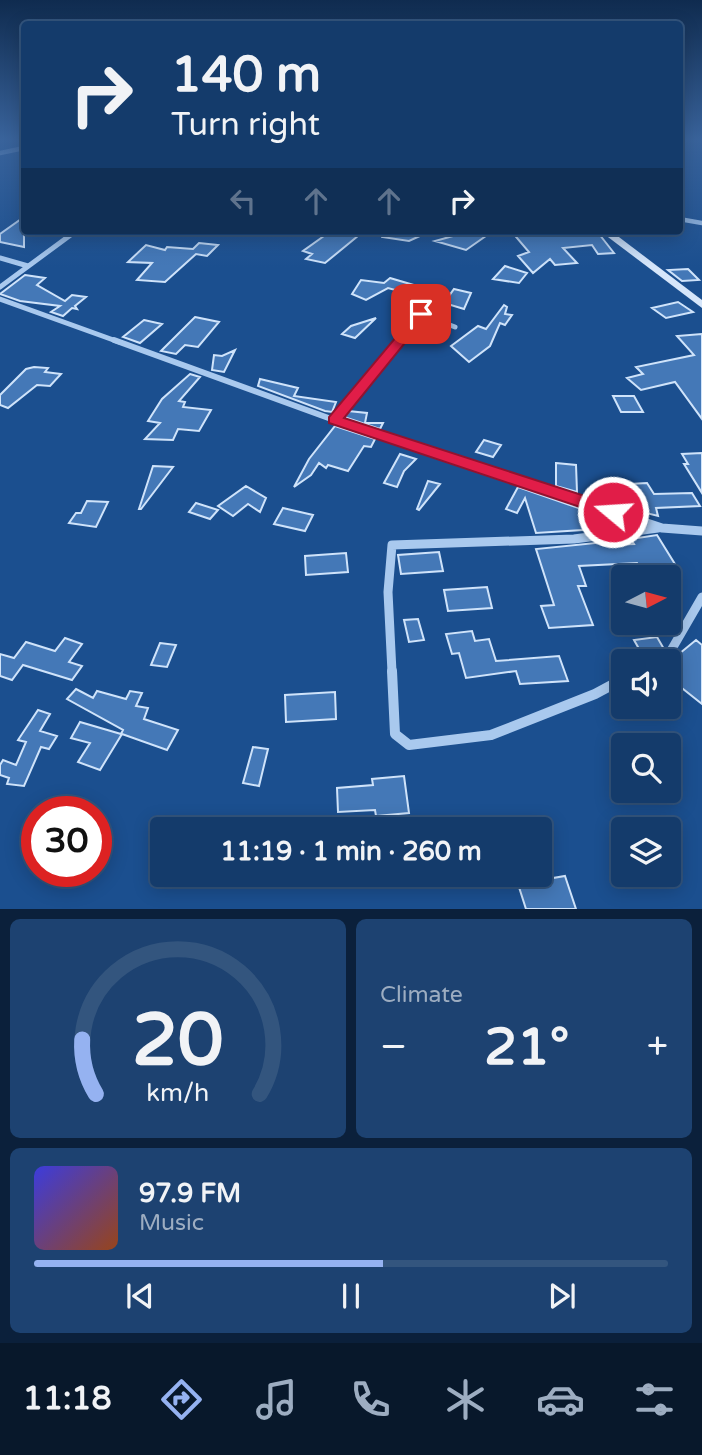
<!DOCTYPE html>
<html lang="en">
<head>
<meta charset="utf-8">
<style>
	body { margin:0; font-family:"Varela Round",sans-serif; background:#1d4271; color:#f1f3f6; height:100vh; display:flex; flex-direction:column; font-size:26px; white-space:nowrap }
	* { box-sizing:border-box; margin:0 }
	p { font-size:23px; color:#9dadc1 }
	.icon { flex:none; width:38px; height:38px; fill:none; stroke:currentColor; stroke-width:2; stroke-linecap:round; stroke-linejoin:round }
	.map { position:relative; height:909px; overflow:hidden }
	.drawer { display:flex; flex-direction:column; gap:10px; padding:10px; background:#0b203b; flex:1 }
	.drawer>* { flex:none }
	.banner { position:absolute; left:21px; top:21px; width:662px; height:214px; border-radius:7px; box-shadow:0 4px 18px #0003,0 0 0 2px #33557e; background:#143b6b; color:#f1f3f6; overflow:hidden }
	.needle { width:46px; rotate:84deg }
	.buttons { position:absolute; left:611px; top:565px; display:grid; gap:14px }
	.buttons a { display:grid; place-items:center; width:70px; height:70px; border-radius:7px; background:#143b6b; box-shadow:0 4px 18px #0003,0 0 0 2px #33557e; font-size:35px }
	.speed { position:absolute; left:21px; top:796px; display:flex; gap:14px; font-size:35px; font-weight:700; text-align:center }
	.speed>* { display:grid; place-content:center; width:91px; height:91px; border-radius:50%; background:#143b6b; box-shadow:0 4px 18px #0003,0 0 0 2px #33557e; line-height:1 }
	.speed .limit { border:10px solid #d22; background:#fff; color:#111 }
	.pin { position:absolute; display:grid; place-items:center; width:60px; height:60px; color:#fff; margin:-30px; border-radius:14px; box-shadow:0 4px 10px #0006 }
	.me { position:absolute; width:77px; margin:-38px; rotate:288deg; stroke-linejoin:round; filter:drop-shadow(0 0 5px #0008) }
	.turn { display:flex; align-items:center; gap:24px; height:147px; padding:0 35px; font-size:32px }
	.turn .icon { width:91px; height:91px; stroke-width:2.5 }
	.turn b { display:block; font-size:49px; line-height:60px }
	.lanes { display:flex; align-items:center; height:66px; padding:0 35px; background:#0003; justify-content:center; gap:35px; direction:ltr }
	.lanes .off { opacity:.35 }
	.big { font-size:52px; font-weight:800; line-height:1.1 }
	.drawer .widget { flex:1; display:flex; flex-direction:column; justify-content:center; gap:10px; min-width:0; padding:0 24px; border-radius:10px; background:#1d4271 }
	.drawer .dial { align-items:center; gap:0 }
	.dial svg { height:182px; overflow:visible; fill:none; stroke:#33557e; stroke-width:7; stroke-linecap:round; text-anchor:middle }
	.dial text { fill:#f1f3f6; stroke:none }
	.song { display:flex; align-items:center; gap:21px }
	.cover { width:84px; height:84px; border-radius:10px; background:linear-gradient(135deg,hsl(240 70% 55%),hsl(20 70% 35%)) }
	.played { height:7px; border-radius:4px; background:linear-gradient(90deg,#95b2f1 55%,#33557e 55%) }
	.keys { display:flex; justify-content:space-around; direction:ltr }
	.heat { display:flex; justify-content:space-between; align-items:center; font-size:38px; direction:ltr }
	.drawer .tiles { flex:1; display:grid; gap:10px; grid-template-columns:1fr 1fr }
	.widget:last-child { grid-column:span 2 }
	.trip { position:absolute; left:150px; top:817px; width:402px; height:70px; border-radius:7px; background:#143b6b; box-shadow:0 4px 18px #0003,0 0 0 2px #33557e; font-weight:800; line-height:70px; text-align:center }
	.menu { display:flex; height:112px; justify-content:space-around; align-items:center; background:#08182b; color:#9dadc1 }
	.menu .icon { width:49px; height:49px }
	.menu .current { color:#95b2f1 }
	.menu b { font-size:32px; color:#f1f3f6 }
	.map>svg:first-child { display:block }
	.building { fill:#4478b7; stroke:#cfe3fa; stroke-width:2 }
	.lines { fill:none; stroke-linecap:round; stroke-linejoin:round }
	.minor-far4 { stroke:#a9c9ee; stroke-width:4.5 }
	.minor-far3 { stroke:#a9c9ee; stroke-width:5 }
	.minor-far2 { stroke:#a9c9ee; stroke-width:6 }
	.minor-far1 { stroke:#a9c9ee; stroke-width:9 }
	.minor { stroke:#a9c9ee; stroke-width:10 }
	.secondary { fill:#d6e6fa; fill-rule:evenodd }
	.route { fill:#e11d48; stroke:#92132f; stroke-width:2 }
</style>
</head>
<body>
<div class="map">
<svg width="702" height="909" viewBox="0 0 702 909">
	<rect width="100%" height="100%" fill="#1b4f8f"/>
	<path class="building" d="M 24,217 L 24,247 L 0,242 L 0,234 Z
		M 331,231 L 364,231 L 325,263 L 306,259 L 312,254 L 303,251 Z
		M 382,231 L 431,231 L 409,241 L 382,237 Z
		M 471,231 L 493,231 L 466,250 L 435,241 Z
		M 511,231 L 568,231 L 569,236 L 599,234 L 614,253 L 598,254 L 592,245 L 563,248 L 577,263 L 555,265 L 550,259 L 533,273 L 518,256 L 529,252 Z
		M 199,243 L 218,245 L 207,256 L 196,254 L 165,282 L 137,280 L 152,263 L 128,262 L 146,245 L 165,250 L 167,247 L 193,249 Z
		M 505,266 L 527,273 L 519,283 L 493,279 Z
		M 688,269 L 699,280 L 682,281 L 668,270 Z
		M 25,275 L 45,278 L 37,285 L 65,301 L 72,295 L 86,297 L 75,306 L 77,309 L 72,308 L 63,316 L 51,312 L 60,306 L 20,301 L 0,294 Z
		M 390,278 L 417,286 L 414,295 L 388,288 L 366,300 L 352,294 L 361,280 L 384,283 Z
		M 454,289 L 471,293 L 464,309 L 444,303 Z
		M 678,302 L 693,312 L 666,318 L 652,308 Z
		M 504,305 L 507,307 L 505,314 L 512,315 L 505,325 L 500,323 L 490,346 L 469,362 L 451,346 L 478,326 L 486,329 Z
		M 195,317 L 219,322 L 198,347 L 185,345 L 176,354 L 161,351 Z
		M 376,318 L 355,338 L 342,334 L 351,326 Z
		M 144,320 L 162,324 L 140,343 L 123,337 Z
		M 702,334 L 702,419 L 675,382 L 641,390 L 627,378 L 643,374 L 636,367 L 694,355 L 677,336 Z
		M 235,350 L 224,372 L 212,370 L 214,355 L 222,356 Z
		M 34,367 L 48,368 L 45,372 L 61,374 L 50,386 L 37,385 L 8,408 L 0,405 L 0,395 L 26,369 Z
		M 190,374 L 200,377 L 179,401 L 185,402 L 183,407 L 211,410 L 199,431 L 178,429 L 173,440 L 145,439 L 160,423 L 148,421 L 162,399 Z
		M 260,379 L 298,388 L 294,396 L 336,402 L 332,412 L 325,411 L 258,386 Z
		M 613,396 L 634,396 L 643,412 L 621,412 Z
		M 348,411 L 367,413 L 365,423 L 383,423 L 380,429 L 344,417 Z
		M 335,426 L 375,439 L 371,447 L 364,446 L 348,471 L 328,465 L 326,468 L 319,463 L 311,475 L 294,487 L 309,459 Z
		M 484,440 L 501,445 L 493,457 L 476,452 Z
		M 702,453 L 702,493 L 684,464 L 688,464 L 682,454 Z
		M 400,454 L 416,459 L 404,471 L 397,487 L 384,483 Z
		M 556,463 L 576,465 L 577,492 L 556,486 Z
		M 153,466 L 173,467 L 141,509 L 139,509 Z
		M 428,481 L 440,484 L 419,510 L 417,509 Z
		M 647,483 L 654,494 L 692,493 L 700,506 L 656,508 L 658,516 L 614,505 L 613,499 L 619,499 L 612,485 Z
		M 246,486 L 266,498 L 260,512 L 248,504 L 233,516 L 218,506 Z
		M 518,487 L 590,512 L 598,529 L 536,533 L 525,498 L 517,513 L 506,509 Z
		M 87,501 L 108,502 L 96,527 L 69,523 L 76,513 L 81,513 Z
		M 196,503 L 218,510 L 210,519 L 189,512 Z
		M 283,508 L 313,515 L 305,531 L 274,524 Z
		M 657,535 L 678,569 L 643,573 L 637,563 L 579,566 L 586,586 L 578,586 L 593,625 L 549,628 L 541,606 L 554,605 L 536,549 L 605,542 L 606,545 L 634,544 L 631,539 Z
		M 439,552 L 443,571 L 401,574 L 398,555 Z
		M 346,553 L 348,572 L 306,575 L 305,556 Z
		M 487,587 L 492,608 L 448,611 L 444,590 Z
		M 418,619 L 424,640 L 409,642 L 404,620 Z
		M 472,631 L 475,641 L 489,639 L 496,661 L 559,656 L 568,681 L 520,684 L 516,671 L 466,678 L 459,653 L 452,654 L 446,634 Z
		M 657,637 L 664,649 L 642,654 L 634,640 Z
		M 65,638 L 82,644 L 69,662 L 82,666 L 72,680 L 23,665 L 12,680 L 0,676 L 0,654 L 14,658 L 26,642 L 55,651 Z
		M 696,640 L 702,645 L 702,704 L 668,677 L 668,663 Z
		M 160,643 L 176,645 L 167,667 L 151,665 Z
		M 76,689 L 93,698 L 97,691 L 126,699 L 130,691 L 142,693 L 136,706 L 148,708 L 144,719 L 178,730 L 167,750 L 122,734 L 100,770 L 78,762 L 90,743 L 71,738 L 80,722 L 121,734 L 123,730 L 67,699 Z
		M 335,692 L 336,719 L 286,722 L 285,695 Z
		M 38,710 L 50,714 L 40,731 L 57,736 L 49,749 L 41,747 L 24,786 L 7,784 L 9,778 L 0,775 L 0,765 L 3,760 L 16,765 L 26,742 L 18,740 Z
		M 253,747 L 268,749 L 259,786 L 243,783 Z
		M 404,776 L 409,813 L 376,816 L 375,810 L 338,812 L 337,788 L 373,785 L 372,779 Z
		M 565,876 L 576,909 L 526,909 L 518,884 Z"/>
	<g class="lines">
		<path class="minor-far4" d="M 0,153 L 24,148
			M 679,219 L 702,223"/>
		<path class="minor-far3" d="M 0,258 L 28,266
			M 0,287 L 76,231
			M 0,299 L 119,342
			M 398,342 L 421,314 L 455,327"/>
		<path class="minor-far2" d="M 114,340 L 334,420 L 537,487
			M 334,420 L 399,340"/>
		<path class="minor-far1" d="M 532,485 L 662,528 L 702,531
			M 655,662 L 669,654 L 702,597
			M 392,672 L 388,592 L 392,545 L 574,539 L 658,528"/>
		<path class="minor" d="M 392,671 L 395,734 L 409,745 L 491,735 L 595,694 L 623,679"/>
		<path class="secondary" d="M 600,231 L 611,231 L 702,300 L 702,308 Z"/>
	</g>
	<linearGradient id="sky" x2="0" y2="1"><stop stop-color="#0f2b4f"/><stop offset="0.52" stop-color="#39639b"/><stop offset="1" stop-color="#39639b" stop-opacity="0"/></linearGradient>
	<rect width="702" height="267" fill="url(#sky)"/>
	<path class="route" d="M 421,310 L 428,314 L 426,317 L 344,418 L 619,507 L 622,512 L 619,516 L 607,516 L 329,423 L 329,417 L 417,312 Z"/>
</svg>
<div class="buttons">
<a><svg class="needle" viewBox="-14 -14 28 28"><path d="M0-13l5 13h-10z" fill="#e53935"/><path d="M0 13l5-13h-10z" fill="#9dadc1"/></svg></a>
<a><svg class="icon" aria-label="sound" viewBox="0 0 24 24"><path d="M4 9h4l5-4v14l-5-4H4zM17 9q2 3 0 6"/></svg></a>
<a><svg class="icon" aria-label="search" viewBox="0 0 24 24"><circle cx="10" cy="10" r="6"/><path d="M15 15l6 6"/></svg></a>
<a><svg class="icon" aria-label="layers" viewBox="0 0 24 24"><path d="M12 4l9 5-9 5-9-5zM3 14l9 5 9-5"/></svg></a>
</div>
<div class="speed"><div class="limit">30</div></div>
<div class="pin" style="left:421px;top:314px;background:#d93025"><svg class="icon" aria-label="arrive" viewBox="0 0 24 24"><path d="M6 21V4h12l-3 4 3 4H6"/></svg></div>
<svg class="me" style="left:613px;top:512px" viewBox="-20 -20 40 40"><circle r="17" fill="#e11d48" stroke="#fff" stroke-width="3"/><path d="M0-11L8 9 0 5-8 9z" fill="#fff"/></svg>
<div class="trip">11:19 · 1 min · 260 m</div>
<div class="banner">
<div class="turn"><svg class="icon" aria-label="right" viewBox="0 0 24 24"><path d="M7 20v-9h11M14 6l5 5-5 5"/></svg><div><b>140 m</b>Turn right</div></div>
<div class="lanes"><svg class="icon off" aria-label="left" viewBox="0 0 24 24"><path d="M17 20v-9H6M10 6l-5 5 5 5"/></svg><svg class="icon off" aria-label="ahead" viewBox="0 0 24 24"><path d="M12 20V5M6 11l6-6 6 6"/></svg><svg class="icon off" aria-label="ahead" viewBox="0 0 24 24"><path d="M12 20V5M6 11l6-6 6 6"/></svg><svg class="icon" aria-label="right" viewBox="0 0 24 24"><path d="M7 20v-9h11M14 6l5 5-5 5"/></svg></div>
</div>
</div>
<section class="drawer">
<div class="tiles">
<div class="widget dial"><svg viewBox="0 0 100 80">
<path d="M14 69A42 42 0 1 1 86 69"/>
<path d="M14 69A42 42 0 0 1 8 45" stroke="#95b2f1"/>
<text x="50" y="56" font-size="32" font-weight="700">20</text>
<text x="50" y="72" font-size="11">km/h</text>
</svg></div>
<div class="widget"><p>Climate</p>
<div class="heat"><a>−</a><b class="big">21°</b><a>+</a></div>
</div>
<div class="widget">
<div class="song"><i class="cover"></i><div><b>97.9 FM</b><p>Music</p></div></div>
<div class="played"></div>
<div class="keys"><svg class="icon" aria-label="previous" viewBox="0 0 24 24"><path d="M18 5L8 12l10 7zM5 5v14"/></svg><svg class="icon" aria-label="pause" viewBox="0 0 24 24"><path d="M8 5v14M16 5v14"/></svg><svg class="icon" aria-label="next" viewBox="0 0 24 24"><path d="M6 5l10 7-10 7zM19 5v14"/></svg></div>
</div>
</div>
</section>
<nav class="menu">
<b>11:18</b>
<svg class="icon current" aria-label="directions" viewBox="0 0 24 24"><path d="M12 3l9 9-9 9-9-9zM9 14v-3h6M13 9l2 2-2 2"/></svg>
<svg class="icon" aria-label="music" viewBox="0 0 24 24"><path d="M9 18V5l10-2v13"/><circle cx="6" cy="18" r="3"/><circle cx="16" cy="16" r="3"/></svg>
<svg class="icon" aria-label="phone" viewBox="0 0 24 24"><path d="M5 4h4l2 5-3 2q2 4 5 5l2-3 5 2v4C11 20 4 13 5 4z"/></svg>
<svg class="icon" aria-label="climate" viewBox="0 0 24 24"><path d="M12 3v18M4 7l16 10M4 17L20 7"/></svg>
<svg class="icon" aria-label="car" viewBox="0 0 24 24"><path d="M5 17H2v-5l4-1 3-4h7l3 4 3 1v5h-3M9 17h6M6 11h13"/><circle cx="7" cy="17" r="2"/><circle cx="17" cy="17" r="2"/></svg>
<svg class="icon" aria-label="filters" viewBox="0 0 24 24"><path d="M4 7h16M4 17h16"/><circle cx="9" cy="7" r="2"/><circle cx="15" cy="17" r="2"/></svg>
</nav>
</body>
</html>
